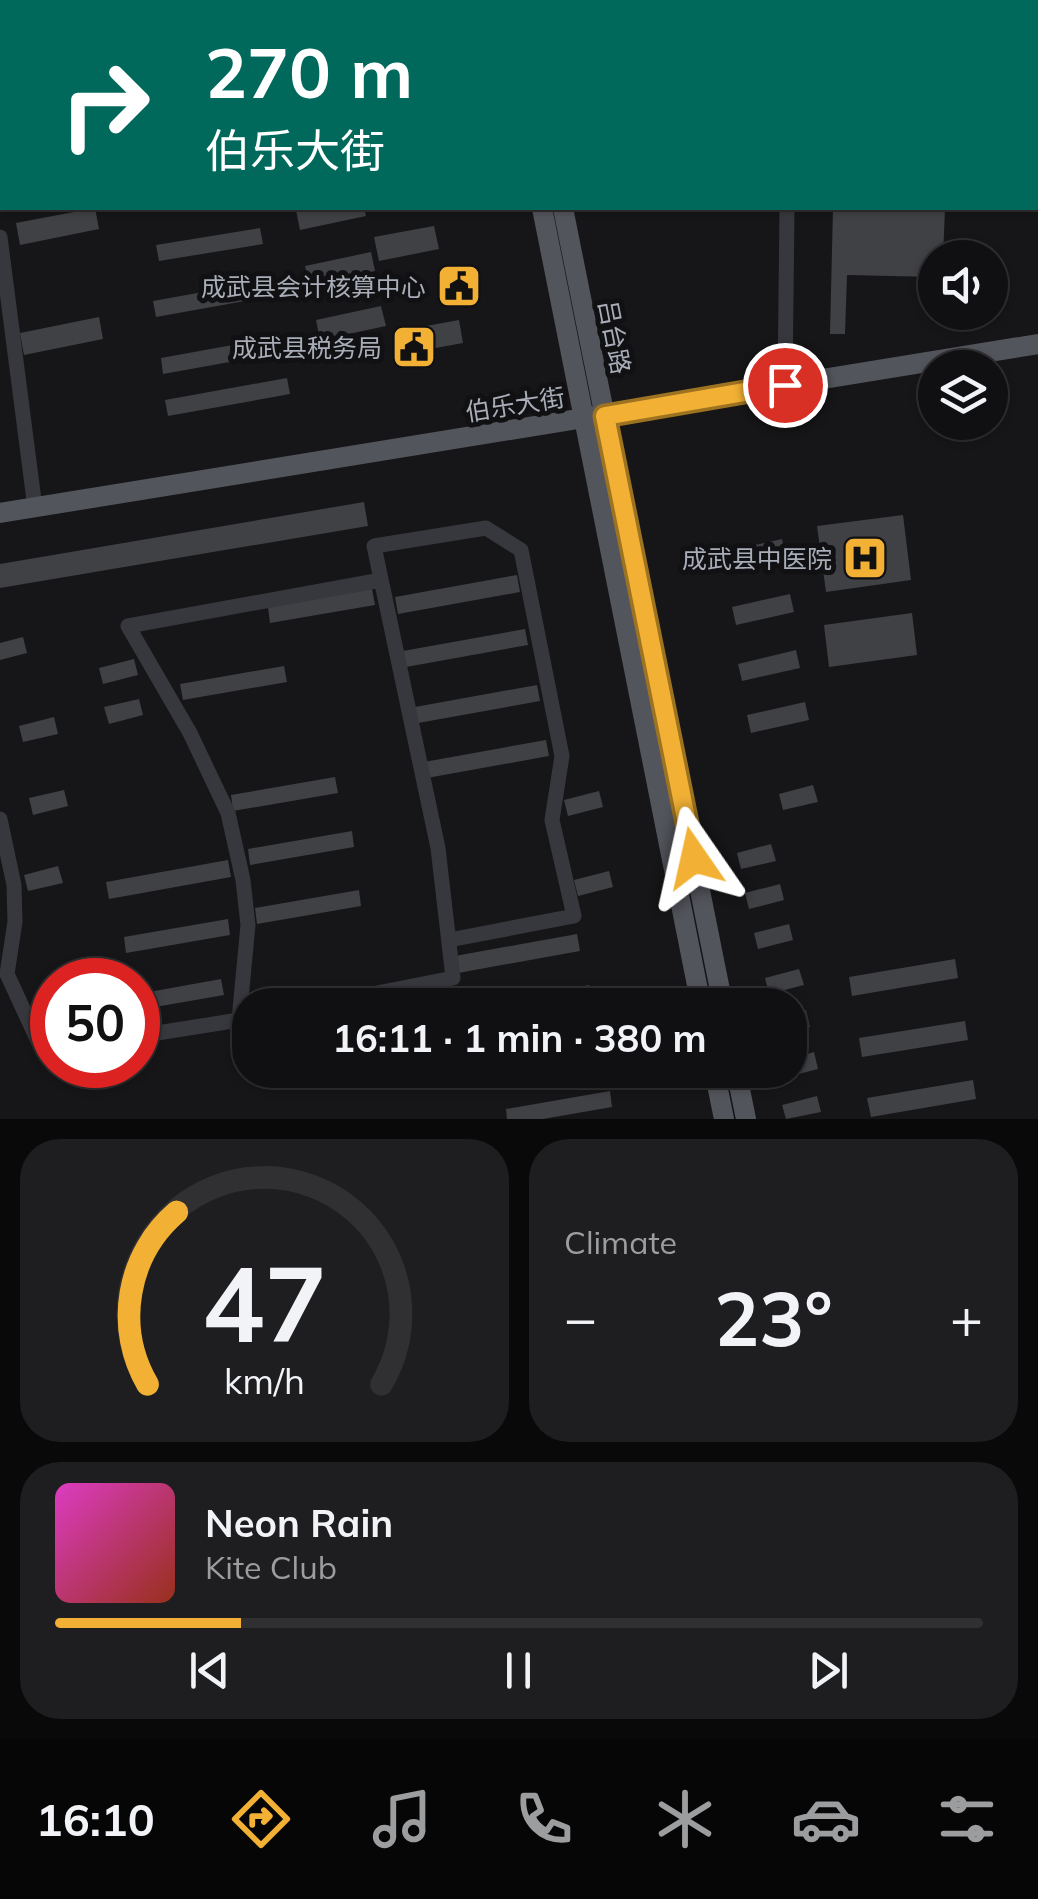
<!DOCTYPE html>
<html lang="en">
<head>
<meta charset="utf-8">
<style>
	body { margin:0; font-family:Mulish,"Noto Sans SC",sans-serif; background:#1e1e20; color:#f1f3f6; height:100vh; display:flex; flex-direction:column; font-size:38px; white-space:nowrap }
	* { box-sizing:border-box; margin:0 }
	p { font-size:32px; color:#9c9d9f }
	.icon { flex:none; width:55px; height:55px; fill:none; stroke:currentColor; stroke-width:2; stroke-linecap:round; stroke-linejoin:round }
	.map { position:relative; height:1119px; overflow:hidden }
	.side { display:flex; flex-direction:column; gap:20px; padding:20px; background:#09090a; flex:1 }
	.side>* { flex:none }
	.hud { position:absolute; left:0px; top:0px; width:1040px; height:210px; box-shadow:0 2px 8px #0004,0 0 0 2px #303032; background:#00695c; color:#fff; overflow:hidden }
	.buttons { position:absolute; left:918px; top:240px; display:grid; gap:20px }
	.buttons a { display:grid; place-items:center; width:90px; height:90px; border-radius:50%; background:#101012; box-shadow:0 2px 8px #0004,0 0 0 2px #303032; font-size:50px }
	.speed { position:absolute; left:30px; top:958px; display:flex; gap:20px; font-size:50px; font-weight:700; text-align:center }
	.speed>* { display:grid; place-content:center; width:130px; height:130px; border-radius:50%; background:#101012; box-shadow:0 2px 8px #0004,0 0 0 2px #303032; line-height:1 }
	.speed .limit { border:15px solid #d22; background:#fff; color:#111 }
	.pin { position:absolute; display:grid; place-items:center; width:85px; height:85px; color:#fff; margin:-42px; border:5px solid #fff; border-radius:50%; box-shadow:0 2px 10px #0007 }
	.me { position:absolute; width:110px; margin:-55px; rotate:349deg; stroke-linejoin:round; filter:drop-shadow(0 0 8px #0008) }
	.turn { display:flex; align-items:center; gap:35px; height:210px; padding:0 40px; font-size:45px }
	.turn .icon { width:130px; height:130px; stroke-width:2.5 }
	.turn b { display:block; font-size:70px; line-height:85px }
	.big { font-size:75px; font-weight:700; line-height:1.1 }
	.side .widget { flex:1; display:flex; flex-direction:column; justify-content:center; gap:15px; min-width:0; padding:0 35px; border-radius:40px; background:#1e1e20 }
	.side .dial { align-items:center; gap:0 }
	.dial svg { height:260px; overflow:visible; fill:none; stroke:#303032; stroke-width:7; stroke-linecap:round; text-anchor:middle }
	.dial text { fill:#f1f3f6; stroke:none }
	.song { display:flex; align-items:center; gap:30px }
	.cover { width:120px; height:120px; border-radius:15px; background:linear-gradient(135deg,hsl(310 70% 55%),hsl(10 70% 35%)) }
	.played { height:10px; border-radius:5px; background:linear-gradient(90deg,#f2b134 20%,#303032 20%) }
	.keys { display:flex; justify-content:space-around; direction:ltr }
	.heat { display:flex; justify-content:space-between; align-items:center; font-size:55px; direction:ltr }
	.side .tiles { flex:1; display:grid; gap:20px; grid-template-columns:1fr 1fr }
	.widget:last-child { grid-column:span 2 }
	.trip { position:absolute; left:232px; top:988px; width:575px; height:100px; border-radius:40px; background:#101012; box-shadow:0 2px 8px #0004,0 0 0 2px #303032; font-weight:700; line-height:100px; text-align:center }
	.tabs { display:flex; height:160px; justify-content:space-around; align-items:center; background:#060607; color:#9c9d9f }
	.tabs .icon { width:70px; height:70px }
	.tabs .active { color:#f2b134 }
	.tabs b { font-size:45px; color:#f1f3f6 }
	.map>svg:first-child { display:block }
	.building { fill:#404145 }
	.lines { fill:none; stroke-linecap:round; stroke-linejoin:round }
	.minor { stroke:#37383d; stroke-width:15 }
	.major { stroke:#53555c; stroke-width:20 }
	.route-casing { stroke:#9d7322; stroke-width:25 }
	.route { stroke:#f2b134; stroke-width:18 }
	.labels { text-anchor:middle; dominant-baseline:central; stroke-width:10; stroke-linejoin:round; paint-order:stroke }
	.poi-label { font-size:25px; fill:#a8adb8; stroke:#111113; text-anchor:end }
	.street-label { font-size:25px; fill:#a8adb8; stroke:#111113 }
</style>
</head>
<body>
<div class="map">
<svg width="1038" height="1119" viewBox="0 0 1038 1119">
	<rect width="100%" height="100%" fill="#161618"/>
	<path class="building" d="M 95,208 L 99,229 L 20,245 L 16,223 Z
		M 308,208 L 364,208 L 366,216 L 300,230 L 296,210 Z
		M 833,208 L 945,208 L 943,258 L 935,258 L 935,277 L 847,275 L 845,334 L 830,334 Z
		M 434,226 L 439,249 L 379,261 L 374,237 Z
		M 260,228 L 263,244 L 159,261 L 156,245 Z
		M 371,252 L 375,271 L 309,285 L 305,266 Z
		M 275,279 L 278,295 L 156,317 L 153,301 Z
		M 381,306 L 386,326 L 320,340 L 316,320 Z
		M 99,317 L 103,339 L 24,355 L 20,333 Z
		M 459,320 L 463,343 L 403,354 L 399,331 Z
		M 282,336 L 285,352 L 163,374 L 161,358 Z
		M 287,378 L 290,394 L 168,416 L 165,400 Z
		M 364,502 L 368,526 L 0,588 L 0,564 Z
		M 903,515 L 911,580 L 826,592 L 817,526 Z
		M 782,539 L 786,557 L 729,570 L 724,552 Z
		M 517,575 L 520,592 L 398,614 L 395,597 Z
		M 372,589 L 375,605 L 270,623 L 268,607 Z
		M 790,594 L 794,612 L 736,625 L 732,607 Z
		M 912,613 L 917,655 L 829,667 L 824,625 Z
		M 525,629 L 528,645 L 406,667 L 403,651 Z
		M 23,637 L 27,653 L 0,660 L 0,643 Z
		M 796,650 L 800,668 L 742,681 L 738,664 Z
		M 134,659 L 138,675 L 103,684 L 99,668 Z
		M 284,666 L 287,682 L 183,700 L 180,684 Z
		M 537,685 L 540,701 L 418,723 L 415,707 Z
		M 139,699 L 143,715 L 109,724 L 104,707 Z
		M 805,702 L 809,720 L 751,733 L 747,715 Z
		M 54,717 L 58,734 L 23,742 L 19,726 Z
		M 546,740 L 549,756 L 427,778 L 424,762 Z
		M 335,777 L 338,793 L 233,811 L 231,795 Z
		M 813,785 L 818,802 L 783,810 L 779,794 Z
		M 64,790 L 68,806 L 33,815 L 29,798 Z
		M 599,791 L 603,807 L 568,816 L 564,800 Z
		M 352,831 L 354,847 L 250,865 L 248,849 Z
		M 771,844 L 776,861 L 741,869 L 737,853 Z
		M 228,860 L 231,877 L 109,899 L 106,882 Z
		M 58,866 L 63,883 L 28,891 L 24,875 Z
		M 609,871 L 613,887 L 578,896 L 574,880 Z
		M 780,884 L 784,900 L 749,909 L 745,893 Z
		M 359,890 L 361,906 L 257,924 L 255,908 Z
		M 228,919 L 230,935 L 126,953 L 124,937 Z
		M 789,924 L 793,940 L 758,949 L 754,933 Z
		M 577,934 L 580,951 L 458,973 L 455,956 Z
		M 955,959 L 958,978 L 852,996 L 849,977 Z
		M 799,969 L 804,985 L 769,994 L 765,978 Z
		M 221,979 L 224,995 L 138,1010 L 138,994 Z
		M 589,985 L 591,1001 L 570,1005 L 484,1005 Z
		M 806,1010 L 810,1027 L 790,1032 L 790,1015 Z
		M 965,1021 L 968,1040 L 862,1057 L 859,1038 Z
		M 814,1052 L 818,1069 L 783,1078 L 781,1070 L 790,1070 L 790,1059 Z
		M 973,1080 L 976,1099 L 871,1117 L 867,1098 Z
		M 610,1091 L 612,1107 L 543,1119 L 507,1119 L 506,1109 Z
		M 817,1096 L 821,1112 L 786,1119 L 782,1105 Z"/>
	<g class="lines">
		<path class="minor" d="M 793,2 L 793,0
			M 0,237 L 35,508
			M 785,385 L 787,208
			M 0,819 L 14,885 L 15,922 L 7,974 L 38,1041 L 52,1048
			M 316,1005 L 453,978 L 438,848 L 374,546 L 486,528 L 521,550 L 562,756 L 552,820 L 574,916 L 449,940
			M 138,1036 L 239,1020 L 248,925 L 243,880 L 228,813 L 190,733 L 128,626 L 381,580"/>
		<path class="major" d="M 500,0 L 500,2
			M 522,0 L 522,2
			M 542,208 L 701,1005
			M 563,208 L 723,1005
			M 0,513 L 1038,344
			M 714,1070 L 724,1119
			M 736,1070 L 746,1119"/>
	</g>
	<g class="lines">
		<defs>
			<path id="route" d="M 694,858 L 605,416 L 785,385"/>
		</defs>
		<use href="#route" class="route-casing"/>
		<use href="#route" class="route"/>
	</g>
	<defs>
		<symbol id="civic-square" viewBox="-11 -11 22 22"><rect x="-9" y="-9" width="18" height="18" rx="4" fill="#f2b134" stroke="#111113"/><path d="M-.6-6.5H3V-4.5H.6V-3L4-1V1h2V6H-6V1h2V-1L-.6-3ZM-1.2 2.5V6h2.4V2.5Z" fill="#111"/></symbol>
		<symbol id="hospital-square" viewBox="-11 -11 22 22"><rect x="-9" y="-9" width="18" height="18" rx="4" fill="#f2b134" stroke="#111113"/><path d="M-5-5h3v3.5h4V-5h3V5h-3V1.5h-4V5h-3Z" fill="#111"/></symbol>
	</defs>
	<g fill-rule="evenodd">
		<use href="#civic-square" x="434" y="261" width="50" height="50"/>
		<use href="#civic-square" x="389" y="322" width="50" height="50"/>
		<use href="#hospital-square" x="840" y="533" width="50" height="50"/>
	</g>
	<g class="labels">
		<g class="poi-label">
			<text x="426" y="286">成武县会计核算中心</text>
			<text x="382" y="347">成武县税务局</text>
			<text x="832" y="558">成武县中医院</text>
		</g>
		<g class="street-label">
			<text transform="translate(615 337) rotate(79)">吕台路</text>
			<text transform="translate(515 404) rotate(-9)">伯乐大街</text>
		</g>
	</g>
</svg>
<div class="buttons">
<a><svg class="icon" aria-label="sound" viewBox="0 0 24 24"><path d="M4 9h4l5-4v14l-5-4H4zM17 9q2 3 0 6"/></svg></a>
<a><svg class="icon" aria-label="layers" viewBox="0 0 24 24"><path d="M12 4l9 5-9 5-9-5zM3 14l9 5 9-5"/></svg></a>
</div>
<div class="speed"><div class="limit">50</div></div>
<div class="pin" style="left:785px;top:385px;background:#d93025"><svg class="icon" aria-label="arrive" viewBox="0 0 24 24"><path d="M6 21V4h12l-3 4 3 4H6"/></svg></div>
<svg class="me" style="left:694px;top:858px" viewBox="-20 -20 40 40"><path d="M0-17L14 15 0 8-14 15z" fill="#f2b134" stroke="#fff" stroke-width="4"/></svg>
<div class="trip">16:11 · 1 min · 380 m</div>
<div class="hud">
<div class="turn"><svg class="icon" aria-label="right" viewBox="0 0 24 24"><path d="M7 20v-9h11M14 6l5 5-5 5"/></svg><div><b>270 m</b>伯乐大街</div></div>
</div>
</div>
<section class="side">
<div class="tiles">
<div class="widget dial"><svg viewBox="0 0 100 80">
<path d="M14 69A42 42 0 1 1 86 69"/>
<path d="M14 69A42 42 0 0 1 23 16" stroke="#f2b134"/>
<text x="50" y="56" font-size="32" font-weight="700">47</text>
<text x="50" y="72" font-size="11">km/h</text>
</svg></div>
<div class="widget"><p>Climate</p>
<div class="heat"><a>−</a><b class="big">23°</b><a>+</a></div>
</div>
<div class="widget">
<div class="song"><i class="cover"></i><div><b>Neon Rain</b><p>Kite Club</p></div></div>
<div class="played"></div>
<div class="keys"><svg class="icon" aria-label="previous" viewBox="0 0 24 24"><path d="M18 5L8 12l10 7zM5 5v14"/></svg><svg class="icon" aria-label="pause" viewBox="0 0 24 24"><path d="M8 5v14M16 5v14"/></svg><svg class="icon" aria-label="next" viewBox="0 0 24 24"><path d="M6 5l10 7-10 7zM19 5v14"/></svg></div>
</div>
</div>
</section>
<nav class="tabs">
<b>16:10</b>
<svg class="icon active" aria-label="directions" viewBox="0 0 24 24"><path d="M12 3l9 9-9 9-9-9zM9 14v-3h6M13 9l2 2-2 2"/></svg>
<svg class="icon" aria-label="music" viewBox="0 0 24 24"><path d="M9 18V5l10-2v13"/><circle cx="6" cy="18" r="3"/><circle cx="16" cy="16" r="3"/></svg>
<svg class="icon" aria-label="phone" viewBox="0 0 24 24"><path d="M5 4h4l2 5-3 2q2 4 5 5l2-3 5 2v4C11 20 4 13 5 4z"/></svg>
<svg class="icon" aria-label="climate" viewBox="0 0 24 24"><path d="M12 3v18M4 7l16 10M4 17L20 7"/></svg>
<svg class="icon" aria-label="car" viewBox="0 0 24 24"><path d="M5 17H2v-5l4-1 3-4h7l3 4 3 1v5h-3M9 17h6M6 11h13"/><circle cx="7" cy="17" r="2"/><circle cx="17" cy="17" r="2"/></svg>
<svg class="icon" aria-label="filters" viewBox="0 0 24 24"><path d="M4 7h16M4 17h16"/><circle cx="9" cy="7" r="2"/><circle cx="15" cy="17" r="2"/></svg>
</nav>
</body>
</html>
